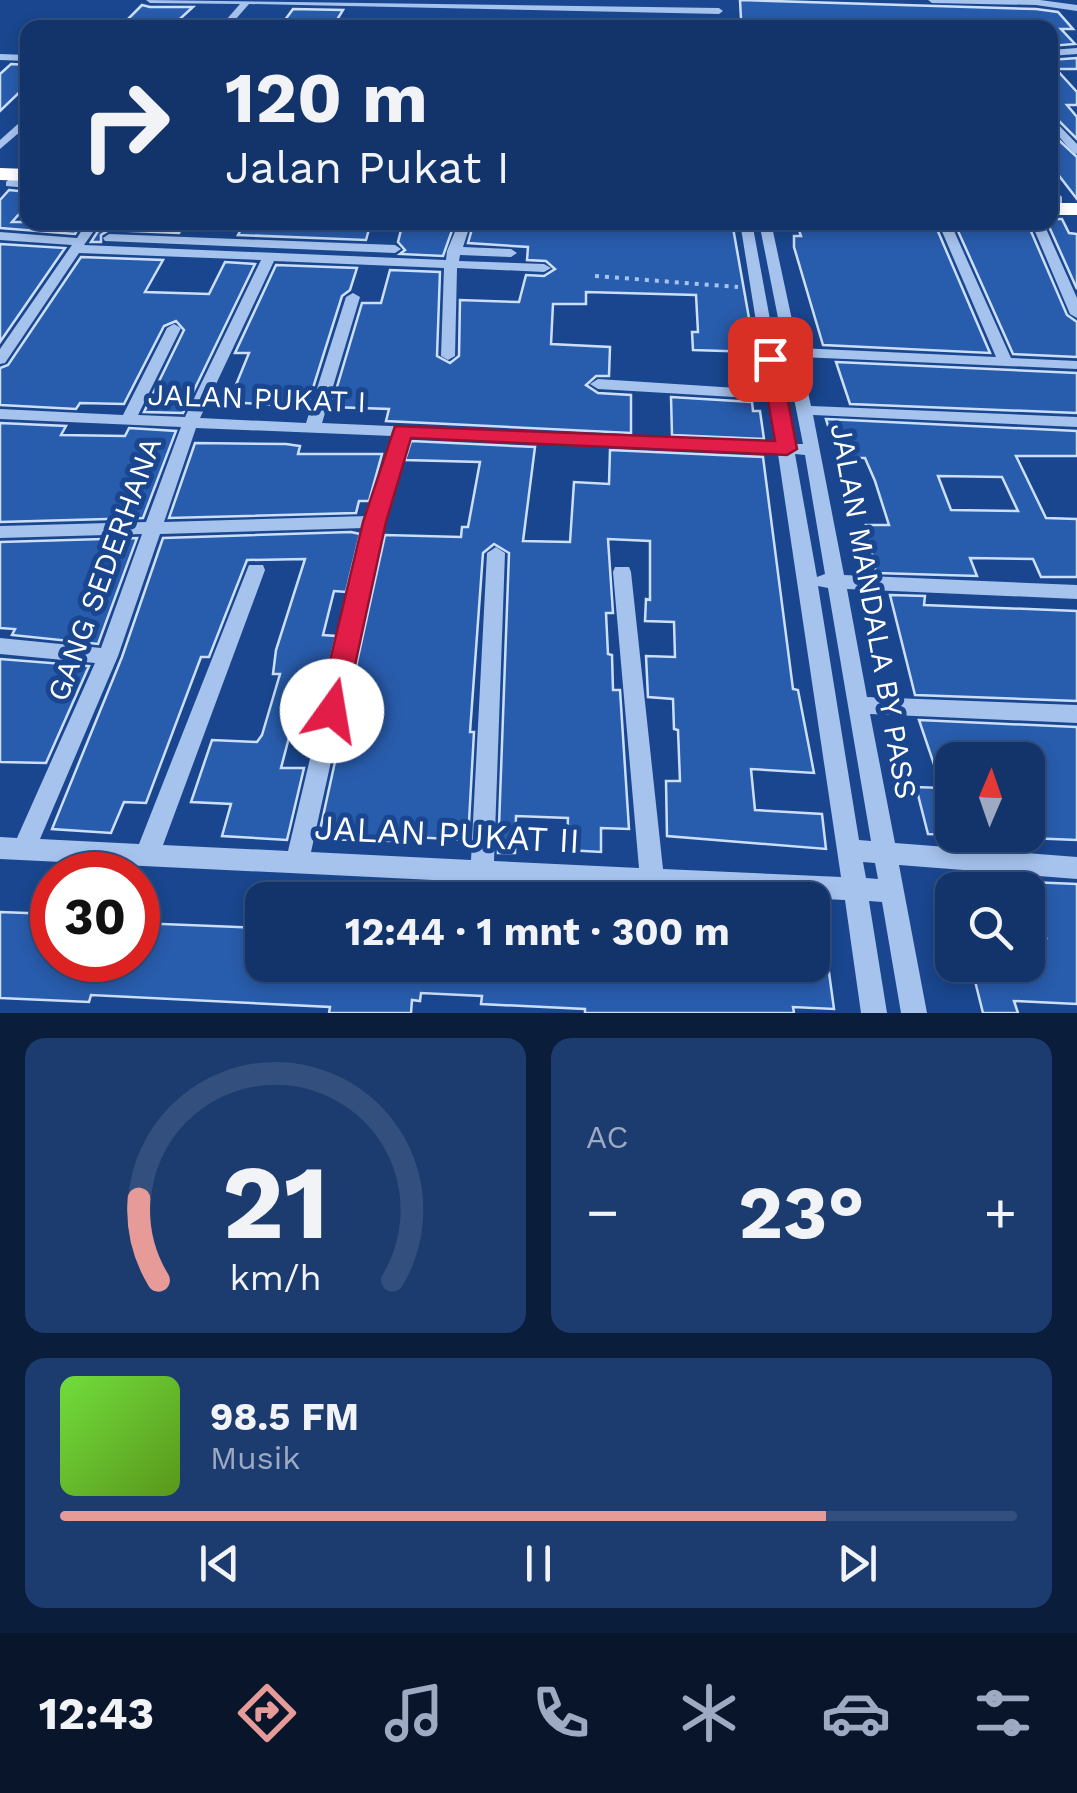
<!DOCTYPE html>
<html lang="id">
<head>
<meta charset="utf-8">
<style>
	body { margin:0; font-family:"Work Sans",sans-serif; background:#1c3c70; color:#f1f3f6; height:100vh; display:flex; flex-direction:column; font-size:38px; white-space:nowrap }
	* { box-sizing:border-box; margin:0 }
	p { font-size:32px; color:#9daac1 }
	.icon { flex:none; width:55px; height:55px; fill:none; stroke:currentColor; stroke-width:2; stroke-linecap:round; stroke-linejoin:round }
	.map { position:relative; height:1013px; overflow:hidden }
	.sheet { display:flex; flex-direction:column; gap:25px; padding:25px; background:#0a1d3a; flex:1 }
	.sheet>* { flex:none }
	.guide { position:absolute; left:20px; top:20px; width:1038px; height:210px; border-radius:20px; box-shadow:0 5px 15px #0003,0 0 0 2px #324f7e; background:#13346a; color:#f1f3f6; overflow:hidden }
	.needle { width:65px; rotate:2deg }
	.buttons { position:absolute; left:935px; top:742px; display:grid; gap:20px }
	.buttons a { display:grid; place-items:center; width:110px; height:110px; border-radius:20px; background:#13346a; box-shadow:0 5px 15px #0003,0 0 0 2px #324f7e; font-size:50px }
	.speed { position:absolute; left:30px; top:852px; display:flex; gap:20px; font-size:50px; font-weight:700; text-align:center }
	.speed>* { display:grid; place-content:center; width:130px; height:130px; border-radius:50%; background:#13346a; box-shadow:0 5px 15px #0003,0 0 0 2px #324f7e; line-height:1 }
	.speed .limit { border:15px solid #d22; background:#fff; color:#111 }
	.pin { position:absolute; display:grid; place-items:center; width:85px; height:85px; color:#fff; margin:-42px; border-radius:20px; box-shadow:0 5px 15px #0006 }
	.me { position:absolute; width:110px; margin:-55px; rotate:13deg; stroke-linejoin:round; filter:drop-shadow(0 0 8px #0008) }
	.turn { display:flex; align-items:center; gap:35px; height:210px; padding:0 40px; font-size:45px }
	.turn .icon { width:130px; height:130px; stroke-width:2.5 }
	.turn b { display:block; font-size:70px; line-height:85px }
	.big { font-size:75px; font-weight:700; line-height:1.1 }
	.sheet .card { flex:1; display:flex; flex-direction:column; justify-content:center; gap:15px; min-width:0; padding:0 35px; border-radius:20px; background:#1c3c70 }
	.sheet .dial { align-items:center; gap:0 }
	.dial svg { height:260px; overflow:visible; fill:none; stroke:#324f7e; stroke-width:7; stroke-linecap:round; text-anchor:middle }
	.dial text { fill:#f1f3f6; stroke:none }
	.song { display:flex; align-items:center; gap:30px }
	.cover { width:120px; height:120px; border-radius:15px; background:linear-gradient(135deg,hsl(100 70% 55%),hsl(90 70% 35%)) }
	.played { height:10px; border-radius:5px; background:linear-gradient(90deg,#e69b98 80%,#324f7e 80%) }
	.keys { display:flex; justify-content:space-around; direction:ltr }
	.heat { display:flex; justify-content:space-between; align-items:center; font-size:55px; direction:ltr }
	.sheet .tiles { flex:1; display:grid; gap:25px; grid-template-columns:1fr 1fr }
	.card:last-child { grid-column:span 2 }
	.trip { position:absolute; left:245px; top:882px; width:585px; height:100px; border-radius:20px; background:#13346a; box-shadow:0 5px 15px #0003,0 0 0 2px #324f7e; font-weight:700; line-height:100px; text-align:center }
	.tabs { display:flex; height:160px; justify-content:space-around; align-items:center; background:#08152a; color:#9daac1 }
	.tabs .icon { width:70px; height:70px }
	.tabs .selected { color:#e69b98 }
	.tabs b { font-size:45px; color:#f1f3f6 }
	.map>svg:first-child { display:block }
	.building { fill:#285cac; stroke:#ccdffa; stroke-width:2.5; fill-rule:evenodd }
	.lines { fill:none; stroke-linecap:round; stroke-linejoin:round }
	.path { stroke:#a6c3ee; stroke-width:4; stroke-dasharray:4 6; stroke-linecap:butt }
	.minor { fill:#a6c3ee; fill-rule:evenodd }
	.highway { fill:#fff; fill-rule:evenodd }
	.route { fill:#e11d48; stroke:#92132f; stroke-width:2.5 }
	.labels { text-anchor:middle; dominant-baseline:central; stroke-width:10; stroke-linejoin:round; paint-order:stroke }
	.street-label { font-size:30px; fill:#fff; stroke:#19468e }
	.near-street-label { font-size:35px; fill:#fff; stroke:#19468e }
</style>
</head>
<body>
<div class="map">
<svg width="1077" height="1013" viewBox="0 0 1077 1013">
	<rect width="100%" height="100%" fill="#19468e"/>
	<path class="building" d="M 740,0 L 1036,9 L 1058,12 L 1073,29 L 1061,29 L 1075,44 L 1050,46 L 1050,28 L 894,27 L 741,19 Z
		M 142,5 L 150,7 L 193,7 L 170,28 L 119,28 Z
		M 293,9 L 343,10 L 332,28 L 282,24 Z
		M 1077,58 L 1077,69 L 1056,69 L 1077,92 L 1077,105 L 1067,105 L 1077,117 L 1077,139 L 1050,112 L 1050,60 Z
		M 11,64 L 28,65 L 28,84 L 0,111 L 0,74 Z
		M 1050,132 L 1077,157 L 1077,199 L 1050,164 Z
		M 9,190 L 28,192 L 28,204 L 12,222 L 82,222 L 75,234 L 0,228 L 0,200 Z
		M 1050,219 L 1062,219 L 1069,233 L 1077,234 L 1077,289 L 1047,222 Z
		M 104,222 L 185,222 L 179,233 L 109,230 L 101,235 L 101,242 L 91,242 Z
		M 344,222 L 371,222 L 366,240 L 238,235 L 244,224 L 342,226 Z
		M 403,222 L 455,222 L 443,256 L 400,254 L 405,250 L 398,242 Z
		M 474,222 L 732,222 L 755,352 L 693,350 L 692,332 L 698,332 L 696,295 L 586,292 L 586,304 L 553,304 L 551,344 L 610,347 L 609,376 L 596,376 L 586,385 L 598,393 L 631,395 L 631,433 L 386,421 L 389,409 L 331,407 L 362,303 L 381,303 L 390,270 L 440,272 L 437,356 L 450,363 L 459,356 L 460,300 L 519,302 L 526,275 L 544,276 L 555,269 L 546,261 L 527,260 L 528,247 L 468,243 Z
		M 796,222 L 934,222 L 990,353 L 823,345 L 794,247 L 794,236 L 801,236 Z
		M 954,222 L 1019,226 L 1017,222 L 1027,222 L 1067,315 L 1077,322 L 1077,357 L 1013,354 Z
		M 0,244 L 65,248 L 0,342 Z
		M 81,257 L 163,260 L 145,292 L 209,294 L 225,262 L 255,264 L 183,413 L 144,412 L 184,330 L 176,321 L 164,326 L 124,404 L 80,403 L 76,409 L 0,405 L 0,368 L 8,365 Z
		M 276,265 L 357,268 L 350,290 L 342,296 L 307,407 L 229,402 L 249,353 L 235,353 Z
		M 836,362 L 1077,373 L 1077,413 L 850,404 Z
		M 671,397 L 752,402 L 753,411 L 760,411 L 764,439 L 672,435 Z
		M 826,419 L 1077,431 L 1077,456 L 1016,456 L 1046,518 L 1077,519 L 1077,577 L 1041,577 L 1033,559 L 970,558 L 977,576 L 876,573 L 866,525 L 889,525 L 875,481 L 865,458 L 846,458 L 839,436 L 831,436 ZM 938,476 L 1002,477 L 1018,511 L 951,510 Z
		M 0,423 L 66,426 L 61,435 L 125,436 L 129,428 L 176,431 L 143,518 L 0,522 Z
		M 411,441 L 535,447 L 523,541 L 570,542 L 574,482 L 609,484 L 610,450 L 763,457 L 793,689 L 798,690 L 814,773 L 751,769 L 755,810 L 822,814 L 826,849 L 667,836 L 666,781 L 680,781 L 678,730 L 674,729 L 673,699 L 648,697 L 646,656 L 675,657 L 674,622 L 645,621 L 646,599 L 650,600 L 650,541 L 608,539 L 613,613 L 606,613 L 608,654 L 612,655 L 613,690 L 620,690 L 629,829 L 601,828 L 601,852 L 567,850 L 568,818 L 516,816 L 515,853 L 498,853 L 509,553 L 494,544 L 483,553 L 470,732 L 474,732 L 468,840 L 392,836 L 391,841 L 318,839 L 385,535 L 461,537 L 462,527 L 468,527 L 480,462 L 405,460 Z
		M 195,443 L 286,444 L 300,446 L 298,454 L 382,454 L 369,501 L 359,501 L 356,513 L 169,518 Z
		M 351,532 L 360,534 L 346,592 L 334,591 L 323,635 L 336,636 L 313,731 L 291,730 L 281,768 L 304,768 L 287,840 L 222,836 L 231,804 L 191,802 L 212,740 L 257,742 L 262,735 L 280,674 L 273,674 L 276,650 L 305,559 L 247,560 L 209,657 L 201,657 L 146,803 L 124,802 L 111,833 L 52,829 L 122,657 L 163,538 Z
		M 137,538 L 98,644 L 12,635 L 15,629 L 0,628 L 0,542 Z
		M 890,595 L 925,596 L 924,605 L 1077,611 L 1077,701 L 915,695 Z
		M 0,659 L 89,666 L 46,763 L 0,762 Z
		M 919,720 L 1077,727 L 1077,840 L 1028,838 L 1028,760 L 952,760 L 952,835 L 928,834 L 916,787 L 942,788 Z
		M 1029,882 L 1077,884 L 1077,1004 L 1014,1001 L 1018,1013 L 983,1013 L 971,965 L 1028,965 L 1028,937 L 1046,938 Z
		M 0,912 L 52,914 L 52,960 L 138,960 L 138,923 L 262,928 L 262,965 L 828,965 L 834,1009 L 793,1007 L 794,1013 L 585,1013 L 585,1009 L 481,1004 L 482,996 L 421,993 L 420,1001 L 412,1000 L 411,1013 L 329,1013 L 330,1007 L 91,995 L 89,1002 L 0,998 Z"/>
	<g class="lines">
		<path class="path" d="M 595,276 L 738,287"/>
		<path class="minor" d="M 146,0 L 719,8 L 723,11 L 719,14 L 249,4 L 228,28 L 219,28 L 240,4 L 150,3 Z
			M 928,0 L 1040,0 L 1077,5 L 1077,11 L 1036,5 L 932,3 Z
			M 81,18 L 88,20 L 81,28 L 71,28 Z
			M 721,22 L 819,25 L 823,28 L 718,27 Z
			M 1077,48 L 1077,54 L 1050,56 L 1050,50 Z
			M 0,54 L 28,55 L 28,61 L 0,60 Z
			M 28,115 L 28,125 L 0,149 L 0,140 Z
			M 1050,116 L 1077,144 L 1077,154 L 1073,153 L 1050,126 Z
			M 28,162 L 28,172 L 19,181 L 28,181 L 28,188 L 6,186 L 6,182 Z
			M 1050,185 L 1062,197 L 1062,203 L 1054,203 L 1050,197 Z
			M 87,222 L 100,222 L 84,245 L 446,260 L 447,251 L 459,222 L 471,222 L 463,247 L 511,249 L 517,253 L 511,257 L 460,255 L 459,261 L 544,264 L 551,268 L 544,272 L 457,268 L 455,356 L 448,360 L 441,356 L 444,268 L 274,261 L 200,418 L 306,423 L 346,297 L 353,293 L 360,297 L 322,423 L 776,443 L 769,399 L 598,389 L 590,384 L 598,379 L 767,390 L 740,222 L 752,222 L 793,444 L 803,444 L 759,222 L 771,222 L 798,348 L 996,357 L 938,222 L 950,222 L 1011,358 L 1077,361 L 1077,369 L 800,357 L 811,406 L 1077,417 L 1077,427 L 813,415 L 844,575 L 1077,585 L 1077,599 L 847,589 L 867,697 L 1077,705 L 1077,723 L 870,714 L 895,843 L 1077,857 L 1077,879 L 899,865 L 927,1013 L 901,1013 L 882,902 L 869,901 L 887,1013 L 861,1013 L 845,900 L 0,859 L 0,837 L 17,838 L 95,663 L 0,654 L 0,638 L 101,648 L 142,534 L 0,538 L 0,526 L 146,522 L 181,427 L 0,419 L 0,409 L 123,415 L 167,328 L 174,324 L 181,328 L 138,415 L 185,417 L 261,260 L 79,253 L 5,363 L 0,364 L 0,349 L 72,245 L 0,240 L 0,232 L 77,238 ZM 196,428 L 392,436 L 368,516 L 164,522 ZM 408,437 L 778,454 L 841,877 L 663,869 L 631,572 L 629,567 L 615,567 L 613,572 L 639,868 L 494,861 L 505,553 L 496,547 L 487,553 L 471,860 L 311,852 L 384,522 ZM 795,454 L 805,455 L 825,574 L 817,577 ZM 365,528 L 288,851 L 163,845 L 265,570 L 263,565 L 249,565 L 247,570 L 139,844 L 40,839 L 118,656 L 160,534 ZM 818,586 L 828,588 L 871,841 L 859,840 ZM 863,862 L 875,863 L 878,879 L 866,878 Z
			M 1031,222 L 1043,222 L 1077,298 L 1077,318 L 1070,314 Z
			M 109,234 L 395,245 L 401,249 L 395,253 L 105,241 L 103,238 Z"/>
		<path class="highway" d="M 0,168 L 28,169 L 28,181 L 0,180 Z
			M 1050,203 L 1077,203 L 1077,215 L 1050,215 Z"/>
	</g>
	<path class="route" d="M 770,353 L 780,359 L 797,449 L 787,455 L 411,438 L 386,522 L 345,711 L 341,719 L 322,719 L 318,711 L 363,522 L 395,426 L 775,441 L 761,359 Z"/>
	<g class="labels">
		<g class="street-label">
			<text transform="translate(257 398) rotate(2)">JALAN PUKAT I</text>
			<text transform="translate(104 569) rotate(-70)">GANG SEDERHANA</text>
			<text transform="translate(874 611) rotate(80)">JALAN MANDALA BY PASS</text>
		</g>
		<g class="near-street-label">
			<text transform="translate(447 834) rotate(3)">JALAN PUKAT II</text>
		</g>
	</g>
</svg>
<div class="buttons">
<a><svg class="needle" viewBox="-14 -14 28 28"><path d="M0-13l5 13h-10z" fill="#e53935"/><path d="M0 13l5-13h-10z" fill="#9daac1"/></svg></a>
<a><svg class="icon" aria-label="search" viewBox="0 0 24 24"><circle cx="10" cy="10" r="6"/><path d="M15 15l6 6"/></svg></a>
</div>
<div class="speed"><div class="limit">30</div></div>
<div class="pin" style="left:770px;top:359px;background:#d93025"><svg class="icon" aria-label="arrive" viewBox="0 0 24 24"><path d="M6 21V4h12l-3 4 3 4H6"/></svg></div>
<svg class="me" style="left:332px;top:711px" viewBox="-20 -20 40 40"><circle r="19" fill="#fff"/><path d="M0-13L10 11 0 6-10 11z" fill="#e11d48"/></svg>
<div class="trip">12:44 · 1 mnt · 300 m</div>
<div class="guide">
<div class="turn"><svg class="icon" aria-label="right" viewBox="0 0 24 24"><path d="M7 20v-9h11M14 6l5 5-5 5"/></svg><div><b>120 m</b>Jalan Pukat I</div></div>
</div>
</div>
<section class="sheet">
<div class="tiles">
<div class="card dial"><svg viewBox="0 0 100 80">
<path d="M14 69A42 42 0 1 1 86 69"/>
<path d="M14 69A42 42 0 0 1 8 44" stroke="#e69b98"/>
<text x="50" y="56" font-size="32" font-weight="700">21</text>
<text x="50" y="72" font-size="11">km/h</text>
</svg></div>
<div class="card"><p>AC</p>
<div class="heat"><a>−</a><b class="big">23°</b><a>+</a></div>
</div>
<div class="card">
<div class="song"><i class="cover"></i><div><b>98.5 FM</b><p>Musik</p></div></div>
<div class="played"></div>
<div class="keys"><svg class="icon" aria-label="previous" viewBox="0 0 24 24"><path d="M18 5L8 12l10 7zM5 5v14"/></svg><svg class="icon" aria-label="pause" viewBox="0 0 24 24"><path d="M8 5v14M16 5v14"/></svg><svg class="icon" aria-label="next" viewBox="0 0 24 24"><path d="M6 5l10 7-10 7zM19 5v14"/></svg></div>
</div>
</div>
</section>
<nav class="tabs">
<b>12:43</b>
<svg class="icon selected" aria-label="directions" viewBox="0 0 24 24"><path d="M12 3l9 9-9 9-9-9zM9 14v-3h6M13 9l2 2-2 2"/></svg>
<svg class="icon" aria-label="music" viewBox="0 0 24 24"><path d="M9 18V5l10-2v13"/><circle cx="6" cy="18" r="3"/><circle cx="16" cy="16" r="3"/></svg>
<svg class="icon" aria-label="phone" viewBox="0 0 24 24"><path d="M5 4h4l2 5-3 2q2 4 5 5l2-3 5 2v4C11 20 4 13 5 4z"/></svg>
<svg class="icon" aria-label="climate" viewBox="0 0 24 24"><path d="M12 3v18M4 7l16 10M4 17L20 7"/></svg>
<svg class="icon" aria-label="car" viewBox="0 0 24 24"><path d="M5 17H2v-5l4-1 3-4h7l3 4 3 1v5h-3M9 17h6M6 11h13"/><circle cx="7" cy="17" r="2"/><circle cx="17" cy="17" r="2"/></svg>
<svg class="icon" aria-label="filters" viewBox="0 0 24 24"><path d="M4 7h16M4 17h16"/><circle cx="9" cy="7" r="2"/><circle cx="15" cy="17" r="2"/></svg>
</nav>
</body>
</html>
